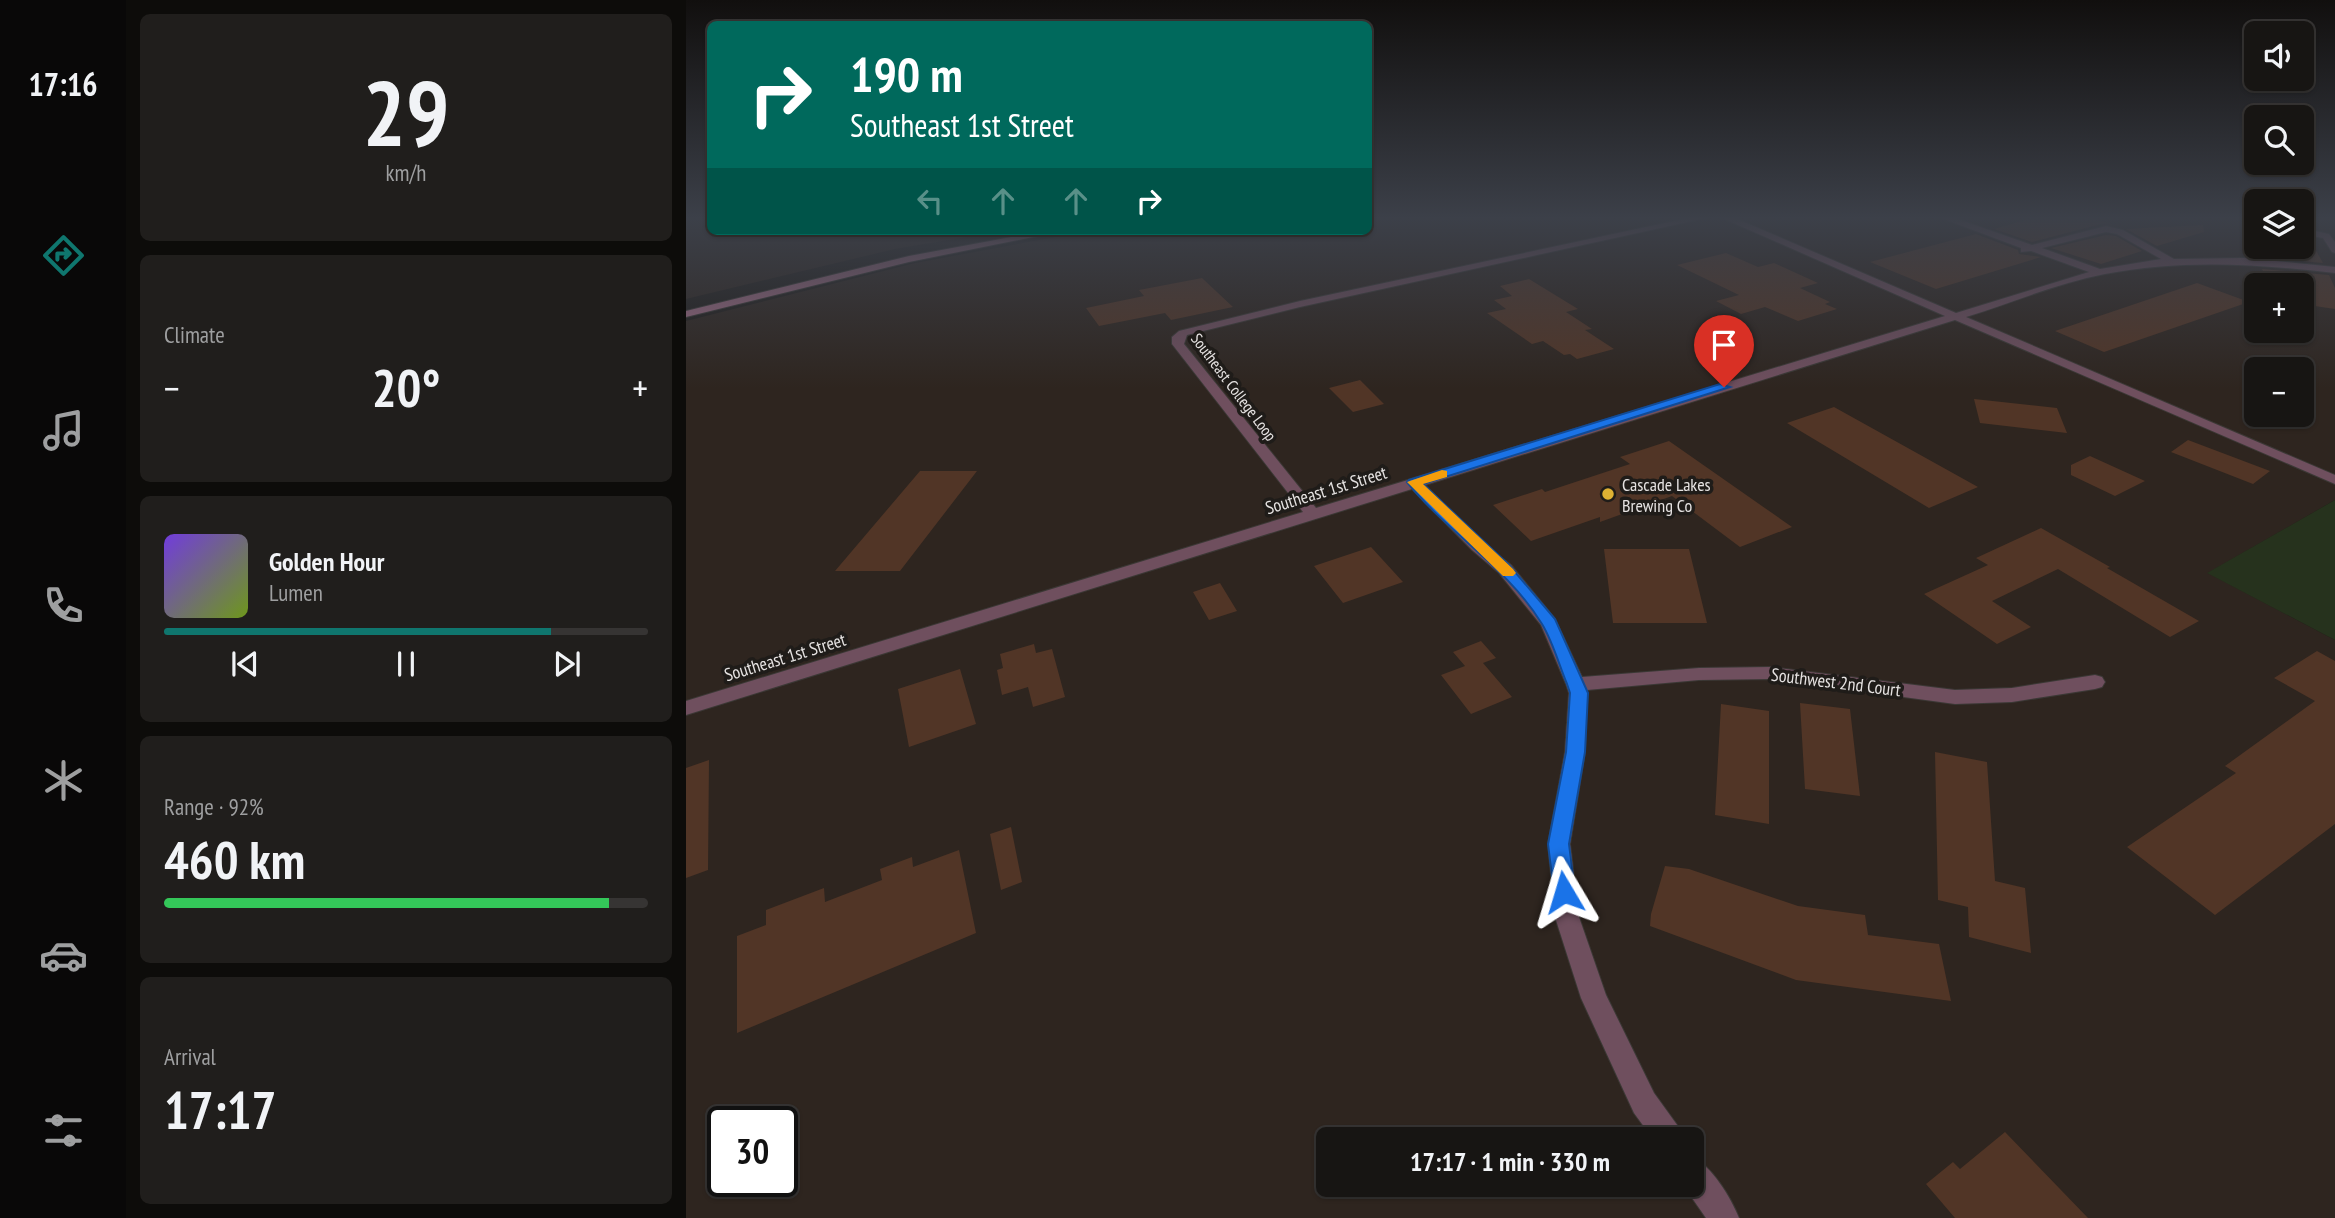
<!DOCTYPE html>
<html lang="en">
<head>
<meta charset="utf-8">
<style>
	body { margin:0; font-family:"PT Sans Narrow",sans-serif; background:#201e1c; color:#f1f3f6; height:100vh; display:flex; flex-direction:column; font-size:26px; white-space:nowrap }
	* { box-sizing:border-box; margin:0 }
	p { font-size:23px; color:#9e9fa0 }
	.icon { flex:none; width:38px; height:38px; fill:none; stroke:currentColor; stroke-width:2; stroke-linecap:round; stroke-linejoin:round }
	.map { position:relative; flex:1; overflow:hidden }
	.drawer { display:flex; flex-direction:column; gap:14px; padding:14px; background:#0d0c0a; width:560px }
	.drawer>* { flex:none }
	.banner { position:absolute; left:21px; top:21px; width:665px; height:214px; border-radius:10px; box-shadow:0 2px 5px #0004,0 0 0 2px #363433; background:#00695c; color:#fff; overflow:hidden }
	.fabs { position:absolute; left:1558px; top:21px; display:grid; gap:14px }
	.fabs a { display:grid; place-items:center; width:70px; height:70px; border-radius:10px; background:#171513; box-shadow:0 2px 5px #0004,0 0 0 2px #363433; font-size:35px }
	.speed { position:absolute; left:21px; top:1106px; display:flex; gap:14px; font-size:35px; font-weight:700; text-align:center }
	.speed>* { display:grid; place-content:center; width:91px; height:91px; border-radius:50%; background:#171513; box-shadow:0 2px 5px #0004,0 0 0 2px #363433; line-height:1 }
	.speed .limit { border:4px solid #111; border-radius:10px; background:#fff; color:#111 }
	.pin { position:absolute; display:grid; place-items:center; width:60px; height:60px; color:#fff; margin:-72px -30px; border-radius:50% 50% 50% 0; rotate:-45deg; box-shadow:0 0 7px #0007 }
	.pin .icon { rotate:45deg }
	.me { position:absolute; width:77px; margin:-38px; rotate:353deg; stroke-linejoin:round; filter:drop-shadow(0 0 5px #0008) }
	.turn { display:flex; align-items:center; gap:24px; height:147px; padding:0 28px; font-size:32px }
	.turn .icon { width:91px; height:91px; stroke-width:2.5 }
	.turn b { display:block; font-size:49px; line-height:60px }
	.lanes { display:flex; align-items:center; height:66px; padding:0 28px; background:#0003; justify-content:center; gap:35px; direction:ltr }
	.lanes .off { opacity:.35 }
	.big { font-size:52px; font-weight:700; line-height:1.1 }
	.drawer .card { flex:1; display:flex; flex-direction:column; justify-content:center; gap:10px; min-width:0; padding:0 24px; border-radius:10px; background:#201e1c }
	.drawer .dial { align-items:center; gap:0 }
	.dial b { font-size:91px; line-height:1 }
	.song { display:flex; align-items:center; gap:21px }
	.cover { width:84px; height:84px; border-radius:10px; background:linear-gradient(135deg,hsl(260 70% 55%),hsl(80 70% 35%)) }
	.played { height:7px; border-radius:4px; background:linear-gradient(90deg,#0f766e 80%,#363433 80%) }
	.keys { display:flex; justify-content:space-around; direction:ltr }
	.heat { display:flex; justify-content:space-between; align-items:center; font-size:38px; direction:ltr }
	.charge { height:10px; border-radius:5px; background:linear-gradient(90deg,#34c759 92%,#363433 0) }
	.trip { position:absolute; left:630px; top:1127px; width:388px; height:70px; border-radius:10px; background:#171513; box-shadow:0 2px 5px #0004,0 0 0 2px #363433; font-weight:700; line-height:70px; text-align:center }
	main { display:flex; flex:1; min-height:0 }
	.tab-bar { display:flex; flex-direction:column; width:126px; justify-content:space-around; align-items:center; background:#090808; color:#9e9fa0 }
	.tab-bar .icon { width:49px; height:49px }
	.tab-bar .selected { color:#0f766e }
	.tab-bar b { font-size:32px; color:#f1f3f6 }
	.map>svg:first-child { display:block }
	.built { fill:#2e251f; fill-rule:evenodd }
	.green { fill:#26321d }
	.building { fill:#513526 }
	.lines { fill:none; stroke-linecap:round; stroke-linejoin:round }
	.street-casing { stroke:#3b3835; stroke-width:2 }
	.secondary-casing { stroke:#3b3835; stroke-width:2 }
	.street { fill:#6f4f5e; fill-rule:evenodd }
	.secondary { fill:#9e6b83; fill-rule:evenodd }
	.route { fill:#1a73e8; stroke:#114b97; stroke-width:2 }
	.slow { fill:#f59e0b }
	.poi-dot { fill:#deb133; stroke:#1f1c19; stroke-width:2.5 }
	.labels { text-anchor:middle; dominant-baseline:central; stroke-width:7; stroke-linejoin:round; paint-order:stroke }
	.far-street-label { font-size:16px; fill:#e6e3e2; stroke:#1f1c19 }
	.poi-label { font-size:18px; fill:#e6e3e2; stroke:#1f1c19; text-anchor:start }
	.street-label { font-size:18px; fill:#e6e3e2; stroke:#1f1c19 }
</style>
</head>
<body>
<main>
<nav class="tab-bar">
<b>17:16</b>
<svg class="icon selected" aria-label="directions" viewBox="0 0 24 24"><path d="M12 3l9 9-9 9-9-9zM9 14v-3h6M13 9l2 2-2 2"/></svg>
<svg class="icon" aria-label="music" viewBox="0 0 24 24"><path d="M9 18V5l10-2v13"/><circle cx="6" cy="18" r="3"/><circle cx="16" cy="16" r="3"/></svg>
<svg class="icon" aria-label="phone" viewBox="0 0 24 24"><path d="M5 4h4l2 5-3 2q2 4 5 5l2-3 5 2v4C11 20 4 13 5 4z"/></svg>
<svg class="icon" aria-label="climate" viewBox="0 0 24 24"><path d="M12 3v18M4 7l16 10M4 17L20 7"/></svg>
<svg class="icon" aria-label="car" viewBox="0 0 24 24"><path d="M5 17H2v-5l4-1 3-4h7l3 4 3 1v5h-3M9 17h6M6 11h13"/><circle cx="7" cy="17" r="2"/><circle cx="17" cy="17" r="2"/></svg>
<svg class="icon" aria-label="filters" viewBox="0 0 24 24"><path d="M4 7h16M4 17h16"/><circle cx="9" cy="7" r="2"/><circle cx="15" cy="17" r="2"/></svg>
</nav>
<section class="drawer">
<div class="card dial"><b>29</b><p>km/h</p></div>
<div class="card"><p>Climate</p>
<div class="heat"><a>−</a><b class="big">20°</b><a>+</a></div>
</div>
<div class="card">
<div class="song"><i class="cover"></i><div><b>Golden Hour</b><p>Lumen</p></div></div>
<div class="played"></div>
<div class="keys"><svg class="icon" aria-label="previous" viewBox="0 0 24 24"><path d="M18 5L8 12l10 7zM5 5v14"/></svg><svg class="icon" aria-label="pause" viewBox="0 0 24 24"><path d="M8 5v14M16 5v14"/></svg><svg class="icon" aria-label="next" viewBox="0 0 24 24"><path d="M6 5l10 7-10 7zM19 5v14"/></svg></div>
</div>
<div class="card"><p>Range · 92%</p><b class="big">460 km</b><div class="charge"></div></div>
<div class="card"><p>Arrival</p><b class="big">17:17</b></div>
</section>
<div class="map">
<svg width="1649" height="1218" viewBox="0 0 1649 1218">
	<rect width="100%" height="100%" fill="#1f1c19"/>
	<path class="built" d="M 0,218 L 24,218 L 24,231 L 317,231 L 209,249 L 0,299 Z
		M 683,218 L 1570,218 L 1570,247 L 1615,247 L 1615,218 L 1649,218 L 1649,500 L 1522,573 L 1649,640 L 1649,1218 L 0,1218 L 0,321 L 229,263 L 402,231 L 682,231 ZM 1570,285 L 1615,285 L 1615,331 L 1570,331 ZM 1570,369 L 1615,369 L 1615,415 L 1570,415 ZM 37,1122 L 96,1122 L 96,1181 L 37,1181 ZM 642,1139 L 1006,1139 L 1006,1185 L 642,1185 Z"/>
	<path class="green" d="M 1649,500 L 1649,640 L 1521,573 Z"/>
	<path class="building" d="M 1347,218 L 1405,218 L 1431,226 L 1419,223 L 1346,242 L 1308,229 Z
		M 1517,225 L 1518,232 L 1471,246 L 1440,229 Z
		M 1290,234 L 1332,250 L 1333,254 L 1355,257 L 1250,289 L 1184,262 Z
		M 1420,235 L 1430,236 L 1456,251 L 1415,264 L 1365,248 Z
		M 1568,247 L 1628,247 L 1637,263 L 1572,257 Z
		M 1040,253 L 1072,267 L 1088,263 L 1132,283 L 1114,288 L 1144,302 L 1139,304 L 1151,309 L 1112,321 L 1079,307 L 1055,314 L 1030,301 L 1053,295 L 991,265 Z
		M 1576,269 L 1643,275 L 1649,288 L 1649,309 L 1615,304 L 1615,285 L 1583,285 Z
		M 516,278 L 547,307 L 485,320 L 479,313 L 413,326 L 400,308 L 458,296 L 453,290 Z
		M 843,279 L 892,309 L 880,312 L 906,329 L 899,330 L 928,349 L 891,359 L 884,354 L 878,355 L 857,341 L 846,344 L 801,313 L 820,309 L 808,300 L 826,296 L 814,286 Z
		M 1511,283 L 1563,302 L 1418,352 L 1369,331 Z
		M 674,380 L 698,404 L 667,412 L 643,388 Z
		M 1288,399 L 1371,408 L 1381,433 L 1294,423 Z
		M 1148,407 L 1292,487 L 1243,508 L 1101,423 Z
		M 1502,440 L 1584,471 L 1567,484 L 1485,452 Z
		M 983,441 L 1106,527 L 1054,547 L 986,496 L 914,522 L 914,517 L 845,541 L 807,505 L 856,489 L 859,492 L 944,464 L 934,457 Z
		M 1404,456 L 1459,481 L 1429,496 L 1385,475 L 1385,465 Z
		M 234,471 L 291,471 L 214,571 L 149,571 Z
		M 1355,528 L 1424,567 L 1421,568 L 1513,621 L 1484,637 L 1372,569 L 1306,601 L 1345,627 L 1311,644 L 1238,594 L 1302,565 L 1290,558 Z
		M 685,547 L 717,582 L 657,603 L 628,566 Z
		M 918,549 L 1003,549 L 1021,623 L 927,623 Z
		M 534,583 L 551,611 L 523,620 L 507,592 Z
		M 795,641 L 810,658 L 797,663 L 826,697 L 785,714 L 755,675 L 779,666 L 767,652 Z
		M 348,644 L 350,653 L 366,649 L 379,697 L 347,707 L 342,687 L 316,695 L 311,670 L 317,668 L 314,654 Z
		M 1631,651 L 1649,661 L 1649,824 L 1529,915 L 1441,847 L 1550,773 L 1539,766 L 1629,701 L 1588,678 Z
		M 274,669 L 290,724 L 223,747 L 212,689 Z
		M 1114,703 L 1164,709 L 1174,796 L 1119,789 Z
		M 1035,704 L 1083,711 L 1083,824 L 1029,815 Z
		M 1249,752 L 1301,762 L 1309,881 L 1339,888 L 1345,953 L 1283,937 L 1282,907 L 1252,900 Z
		M 23,760 L 22,870 L 0,878 L 0,768 Z
		M 325,827 L 336,882 L 315,890 L 304,834 Z
		M 273,850 L 290,933 L 51,1033 L 51,936 L 80,925 L 80,910 L 138,888 L 139,902 L 196,880 L 194,869 L 226,857 L 227,867 Z
		M 979,866 L 1003,869 L 1112,906 L 1179,915 L 1182,935 L 1253,944 L 1265,1001 L 1110,980 L 964,926 L 965,914 Z
		M 1319,1132 L 1402,1218 L 1269,1218 L 1240,1184 L 1267,1162 L 1274,1169 Z"/>
	<g class="lines">
		<defs>
			<path id="street" d="M 1002,218 L 1020,218 L 614,307 L 501,335 L 498,344 L 630,508 L 1259,316 L 1036,218 L 1049,218 L 1270,313 L 1403,272 L 1345,251 L 1335,252 L 1335,248 L 1255,218 L 1269,218 L 1346,245 L 1420,226 L 1437,230 L 1488,259 L 1559,258 L 1649,267 L 1649,273 C 1572,264 1496,259 1419,274 C 1372,283 1325,303 1280,317 L 1649,475 L 1649,484 L 1269,320 L 739,485 L 798,544 L 825,565 L 869,619 L 896,677 L 1013,668 L 1084,667 L 1269,690 L 1326,688 L 1409,675 L 1416,677 L 1419,682 L 1416,687 L 1409,689 L 1326,702 L 1269,704 L 1084,679 L 1013,680 L 901,690 L 899,752 L 884,844 L 893,917 L 920,995 L 968,1093 L 994,1129 L 998,1139 L 967,1139 L 948,1113 L 895,998 L 869,917 L 862,844 L 879,752 L 883,693 L 880,684 L 855,625 L 813,573 L 786,550 L 726,489 L 0,715 L 0,701 L 617,512 L 486,344 L 486,337 L 493,331 L 614,301 ZM 1420,232 L 1431,234 L 1475,259 L 1414,269 L 1356,248 Z
				M 1615,228 L 1643,234 L 1649,242 L 1649,253 L 1646,252 L 1637,238 L 1615,234 Z
				M 1006,1157 C 1026,1166 1045,1198 1053,1218 L 1020,1218 L 997,1185 L 1006,1185 Z"/>
			<path id="secondary" d="M 357,231 L 377,231 L 223,262 L 0,317 L 0,311 L 223,256 Z"/>
		</defs>
		<use href="#street" class="street-casing"/>
		<use href="#secondary" class="secondary-casing"/>
		<use href="#street" class="street"/>
		<use href="#secondary" class="secondary"/>
	</g>
	<linearGradient id="sky" x2="0" y2="1"><stop stop-color="#110f0e"/><stop offset="0.56" stop-color="#3c4049"/><stop offset="1" stop-color="#3c4049" stop-opacity="0"/></linearGradient>
	<rect width="1649" height="389" fill="url(#sky)"/>
	<path class="route" d="M 1034,384 L 1044,387 L 737,484 L 824,566 L 869,619 L 902,693 L 899,752 L 883,844 L 889,892 L 886,899 L 878,902 L 871,899 L 868,892 L 862,844 L 880,752 L 884,693 L 881,684 C 873,665 867,642 856,624 C 822,568 762,533 721,482 L 723,480 Z"/>
	<path class="slow" d="M 756,470 L 761,471 L 761,477 L 737,484 L 827,569 L 830,573 L 827,576 L 817,576 L 721,482 Z"/>
	<circle class="poi-dot" cx="922" cy="494" r="7"/>
	<g class="labels">
		<g class="far-street-label">
			<text transform="translate(548 387) rotate(53)">Southeast College Loop</text>
		</g>
		<g class="poi-label">
			<text x="936" y="484">Cascade Lakes<tspan x="936" dy="21">Brewing Co</tspan></text>
		</g>
		<g class="street-label">
			<text transform="translate(640 490) rotate(-17)">Southeast 1st Street</text>
			<text transform="translate(99 657) rotate(-17)">Southeast 1st Street</text>
			<text transform="translate(1150 682) rotate(7)">Southwest 2nd Court</text>
		</g>
	</g>
</svg>
<div class="fabs">
<a><svg class="icon" aria-label="sound" viewBox="0 0 24 24"><path d="M4 9h4l5-4v14l-5-4H4zM17 9q2 3 0 6"/></svg></a>
<a><svg class="icon" aria-label="search" viewBox="0 0 24 24"><circle cx="10" cy="10" r="6"/><path d="M15 15l6 6"/></svg></a>
<a><svg class="icon" aria-label="layers" viewBox="0 0 24 24"><path d="M12 4l9 5-9 5-9-5zM3 14l9 5 9-5"/></svg></a>
<a>+</a>
<a>−</a>
</div>
<div class="speed"><div class="limit">30</div></div>
<div class="pin" style="left:1038px;top:387px;background:#d93025"><svg class="icon" aria-label="arrive" viewBox="0 0 24 24"><path d="M6 21V4h12l-3 4 3 4H6"/></svg></div>
<svg class="me" style="left:878px;top:892px" viewBox="-20 -20 40 40"><path d="M0-17L14 15 0 8-14 15z" fill="#1a73e8" stroke="#fff" stroke-width="4"/></svg>
<div class="trip">17:17 · 1 min · 330 m</div>
<div class="banner">
<div class="turn"><svg class="icon" aria-label="right" viewBox="0 0 24 24"><path d="M7 20v-9h11M14 6l5 5-5 5"/></svg><div><b>190 m</b>Southeast 1st Street</div></div>
<div class="lanes"><svg class="icon off" aria-label="left" viewBox="0 0 24 24"><path d="M17 20v-9H6M10 6l-5 5 5 5"/></svg><svg class="icon off" aria-label="ahead" viewBox="0 0 24 24"><path d="M12 20V5M6 11l6-6 6 6"/></svg><svg class="icon off" aria-label="ahead" viewBox="0 0 24 24"><path d="M12 20V5M6 11l6-6 6 6"/></svg><svg class="icon" aria-label="right" viewBox="0 0 24 24"><path d="M7 20v-9h11M14 6l5 5-5 5"/></svg></div>
</div>
</div>
</main>
</body>
</html>
